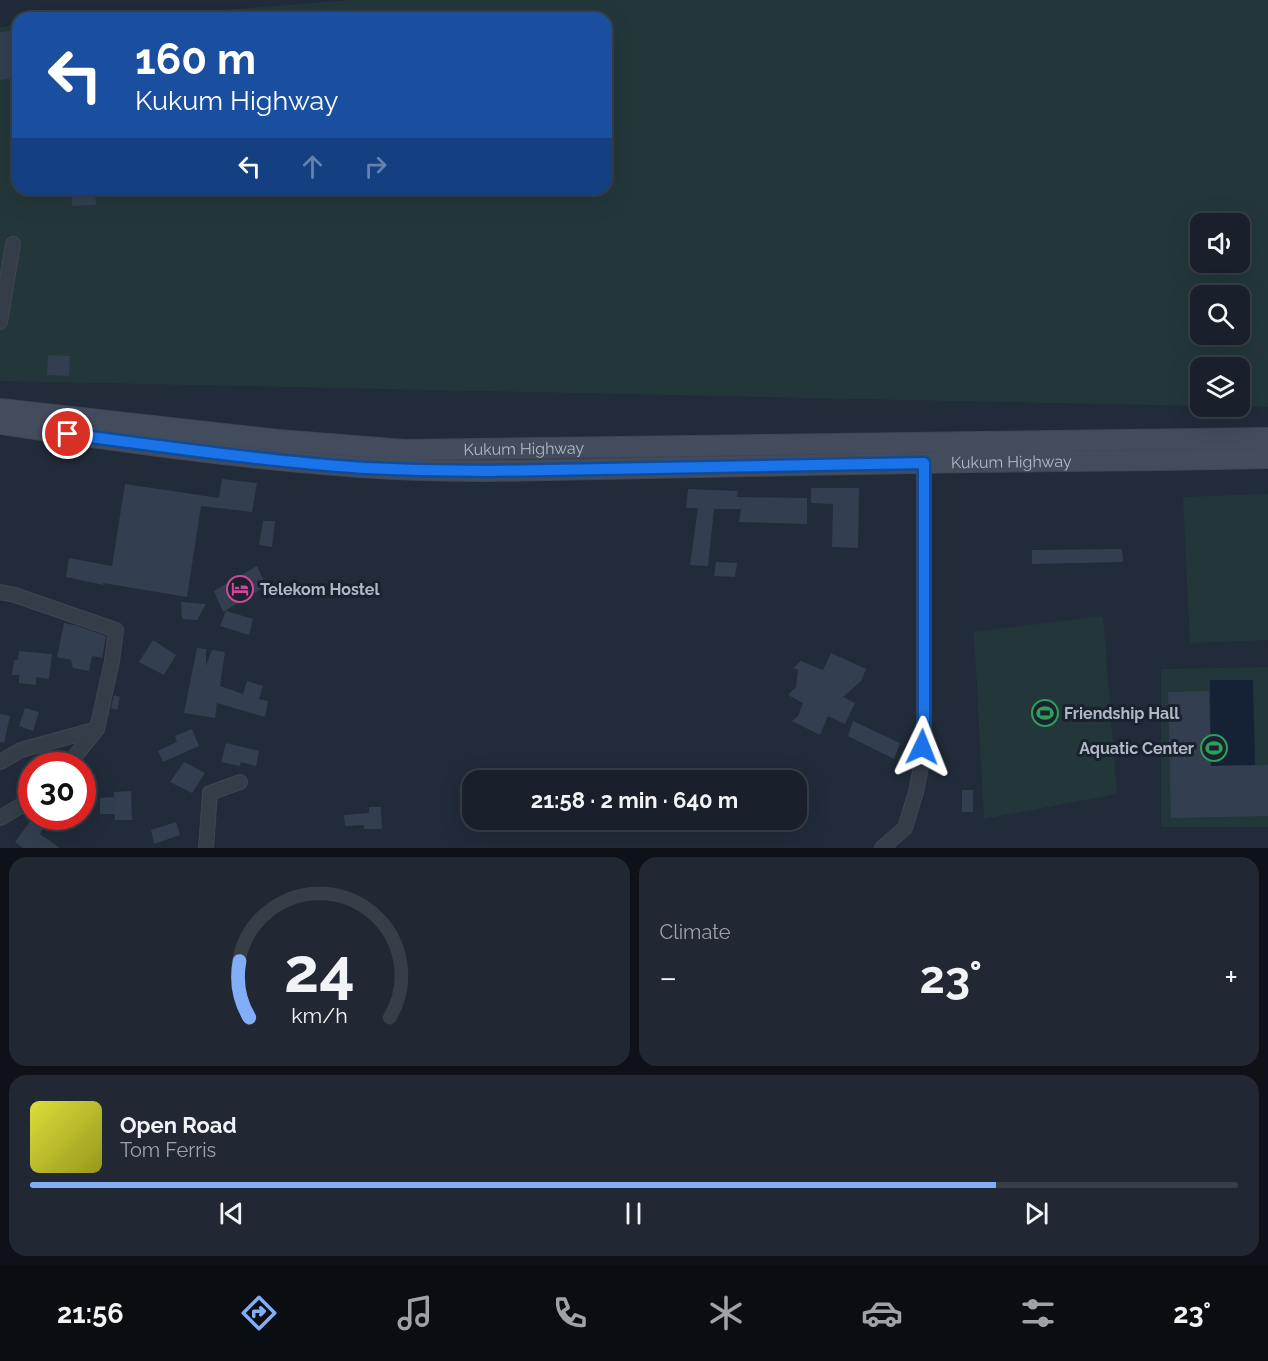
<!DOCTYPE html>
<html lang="en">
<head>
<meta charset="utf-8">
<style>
	body { margin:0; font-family:Raleway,sans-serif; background:#222833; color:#f1f3f6; height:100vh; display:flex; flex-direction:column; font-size:22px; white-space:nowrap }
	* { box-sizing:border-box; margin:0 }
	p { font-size:20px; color:#9fa3a9 }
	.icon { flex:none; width:33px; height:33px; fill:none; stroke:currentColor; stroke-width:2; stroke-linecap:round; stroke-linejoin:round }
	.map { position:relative; height:848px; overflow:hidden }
	.sheet { display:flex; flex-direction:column; gap:9px; padding:9px; background:#0e1218; flex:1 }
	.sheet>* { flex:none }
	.banner { position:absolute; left:12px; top:12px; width:600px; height:183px; border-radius:18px; box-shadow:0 6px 24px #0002,0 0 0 2px #373e47; background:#1a4fa0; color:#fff; overflow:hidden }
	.buttons { position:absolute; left:1190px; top:213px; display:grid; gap:12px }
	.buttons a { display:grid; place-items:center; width:60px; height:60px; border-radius:12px; background:#19202b; box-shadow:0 6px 24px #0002,0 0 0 2px #373e47; font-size:30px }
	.speed { position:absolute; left:18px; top:752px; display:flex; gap:12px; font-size:30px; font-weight:700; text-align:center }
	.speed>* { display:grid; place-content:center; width:78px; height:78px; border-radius:50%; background:#19202b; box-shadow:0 6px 24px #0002,0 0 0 2px #373e47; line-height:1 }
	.speed .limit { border:9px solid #d22; background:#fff; color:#111 }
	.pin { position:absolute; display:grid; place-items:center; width:51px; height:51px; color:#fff; margin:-26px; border:3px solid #fff; border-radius:50%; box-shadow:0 2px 6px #0007 }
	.me { position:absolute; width:66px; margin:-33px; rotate:2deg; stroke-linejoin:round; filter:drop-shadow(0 0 4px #0008) }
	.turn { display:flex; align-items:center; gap:21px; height:126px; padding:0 24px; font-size:27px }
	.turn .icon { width:78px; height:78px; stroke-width:2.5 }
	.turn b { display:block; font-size:42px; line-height:51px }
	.lanes { display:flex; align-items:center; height:57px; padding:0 24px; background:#0003; justify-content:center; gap:30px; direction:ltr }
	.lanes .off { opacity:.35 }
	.big { font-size:45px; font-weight:700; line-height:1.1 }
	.sheet .tile { flex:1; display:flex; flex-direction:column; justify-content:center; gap:9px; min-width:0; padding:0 21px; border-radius:18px; background:#222833 }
	.sheet .dial { align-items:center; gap:0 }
	.dial svg { height:156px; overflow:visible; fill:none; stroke:#373e47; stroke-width:7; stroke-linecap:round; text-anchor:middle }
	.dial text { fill:#f1f3f6; stroke:none }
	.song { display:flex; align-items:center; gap:18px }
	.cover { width:72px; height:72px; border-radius:9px; background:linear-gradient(135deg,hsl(60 70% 55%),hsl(60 70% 35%)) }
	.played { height:6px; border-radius:3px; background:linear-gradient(90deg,#82aef8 80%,#373e47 80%) }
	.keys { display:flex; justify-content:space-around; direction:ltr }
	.heat { display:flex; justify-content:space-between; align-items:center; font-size:33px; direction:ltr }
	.sheet .tiles { flex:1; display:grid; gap:9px; grid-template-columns:1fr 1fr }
	.tile:last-child { grid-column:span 2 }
	.trip { position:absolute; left:462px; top:770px; width:345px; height:60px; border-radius:18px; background:#19202b; box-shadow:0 6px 24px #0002,0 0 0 2px #373e47; font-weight:700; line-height:60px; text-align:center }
	.tab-bar { display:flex; height:96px; justify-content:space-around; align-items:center; background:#0a0d11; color:#9fa3a9 }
	.tab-bar .icon { width:42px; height:42px }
	.tab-bar .active { color:#82aef8 }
	.tab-bar b { font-size:27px; color:#f1f3f6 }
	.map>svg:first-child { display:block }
	.green { fill:#23373a; fill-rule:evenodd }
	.water { fill:#152236 }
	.building { fill:#333f50 }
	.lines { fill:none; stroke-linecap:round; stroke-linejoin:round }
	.street-casing { stroke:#3e4653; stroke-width:16 }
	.secondary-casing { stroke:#3e4653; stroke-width:22 }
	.street { stroke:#353d49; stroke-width:14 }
	.secondary { stroke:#434c5c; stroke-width:20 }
	.route-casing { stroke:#114b97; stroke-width:15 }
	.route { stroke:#1a73e8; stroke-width:10 }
	.labels { text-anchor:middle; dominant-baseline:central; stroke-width:6; stroke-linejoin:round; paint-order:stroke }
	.street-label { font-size:16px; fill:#afb8c6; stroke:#1a222e }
	.poi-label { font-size:16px; font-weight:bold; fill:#afb8c6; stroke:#1a222e; text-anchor:start }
</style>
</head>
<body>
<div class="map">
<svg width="1268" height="848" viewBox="0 0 1268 848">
	<rect width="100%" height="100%" fill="#212b39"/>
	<path class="green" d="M 351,0 L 1268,0 L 1268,407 L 1239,406 L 1239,368 L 1200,368 L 1200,406 L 0,381 L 0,27 L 18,26 L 18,189 L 606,189 L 606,18 L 120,18 ZM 1200,224 L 1239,224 L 1239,262 L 1200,262 ZM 1200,296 L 1239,296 L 1239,334 L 1200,334 Z
		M 1268,494 L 1268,640 L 1190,643 L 1183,497 Z
		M 1103,616 L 1117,794 L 984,819 L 974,632 Z
		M 1268,667 L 1268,827 L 1161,827 L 1161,669 Z"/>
	<path class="water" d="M 1210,680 L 1253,680 L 1255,765 L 1211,766 Z"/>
	<path class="building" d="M 18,30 L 18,78 L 0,80 L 0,32 Z
		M 71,189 L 95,189 L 96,205 L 72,206 Z
		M 48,355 L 70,356 L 69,376 L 47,375 Z
		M 222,479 L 257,483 L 252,512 L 201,506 L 187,597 L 103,583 L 103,585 L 66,577 L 69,558 L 112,566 L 125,484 L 219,498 Z
		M 811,488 L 859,488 L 858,548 L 832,547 L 833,504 L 811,503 Z
		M 688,489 L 738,491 L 737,497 L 807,498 L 807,524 L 739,522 L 741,509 L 714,509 L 708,566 L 690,565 L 698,508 L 686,508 Z
		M 263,521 L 275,521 L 272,547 L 259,545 Z
		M 1122,549 L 1123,562 L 1032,564 L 1032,550 Z
		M 716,562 L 737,563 L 735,577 L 714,576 Z
		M 257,566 L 266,586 L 223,612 L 214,591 Z
		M 181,602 L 206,604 L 197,620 L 182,619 Z
		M 226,611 L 253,619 L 249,635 L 220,626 Z
		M 64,623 L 78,626 L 106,636 L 102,658 L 92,656 L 89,671 L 73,668 L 71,660 L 57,657 Z
		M 153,640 L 176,655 L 164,675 L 139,662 Z
		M 197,648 L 206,649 L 206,666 L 212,650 L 225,652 L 220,686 L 243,694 L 247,681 L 263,686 L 259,699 L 268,701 L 265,717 L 217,703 L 215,718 L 184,713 Z
		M 19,651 L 52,654 L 49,679 L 36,677 L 36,685 L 19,683 L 19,675 L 12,675 L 14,660 L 18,660 Z
		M 831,653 L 866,669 L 861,681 L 843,697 L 855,703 L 845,724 L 828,716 L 820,735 L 792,721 L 798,716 L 803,703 L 788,695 L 796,687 L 798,670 L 793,668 L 801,661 L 823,670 Z
		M 1209,691 L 1211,766 L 1268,765 L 1268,816 L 1171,818 L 1168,692 Z
		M 114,695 L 120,697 L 117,710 L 111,708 Z
		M 25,708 L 39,712 L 33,731 L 19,726 Z
		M 0,714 L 10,716 L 4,743 L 0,742 Z
		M 853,721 L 900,743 L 894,759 L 848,736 Z
		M 192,729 L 199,746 L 163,762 L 158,751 L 177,742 L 175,736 Z
		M 226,743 L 259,751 L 256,766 L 241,762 L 240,766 L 221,762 Z
		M 184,762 L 205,773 L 192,793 L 170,782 Z
		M 962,790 L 973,790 L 973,812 L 962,812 Z
		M 131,791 L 132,820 L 115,820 L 115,814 L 100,814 L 100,798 L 114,797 L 114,792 Z
		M 369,807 L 381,807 L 382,829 L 364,829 L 364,825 L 345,826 L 344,815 L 369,813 Z
		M 31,820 L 43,828 L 40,834 L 60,848 L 23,848 L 15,842 Z
		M 176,822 L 180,835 L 154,844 L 151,830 Z"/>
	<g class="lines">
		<defs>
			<path id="street" d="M 0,322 L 13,244
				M 0,592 L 15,595 L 116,630 L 112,661 L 97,729 L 21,750 L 0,762
				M 68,765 L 97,729
				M 0,818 L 32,799
				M 206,848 L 210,793 L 240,782
				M 882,848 L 905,828 L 916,792 L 921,767 L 924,726 L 924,463 L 923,443"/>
			<g id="secondary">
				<path id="s1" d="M 0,409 L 278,440 L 404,450 L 1268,438"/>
				<path id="s2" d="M 0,424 C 120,441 240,459 361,467 C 404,470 446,471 488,471 L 969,462 L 1161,460 L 1268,458"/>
			</g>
		</defs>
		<use href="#street" class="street-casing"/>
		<use href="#secondary" class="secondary-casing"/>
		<use href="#street" class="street"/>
		<use href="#secondary" class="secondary"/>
	</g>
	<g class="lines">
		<defs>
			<path id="route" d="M 68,434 C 166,447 266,461 365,468 C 406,470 447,471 488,471 L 924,463 L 924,726 L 922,747"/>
		</defs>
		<use href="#route" class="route-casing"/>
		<use href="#route" class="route"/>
	</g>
	<defs>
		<symbol id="hotel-ring" viewBox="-11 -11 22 22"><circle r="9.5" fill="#1a222e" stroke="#d1479c" stroke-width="1.5"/><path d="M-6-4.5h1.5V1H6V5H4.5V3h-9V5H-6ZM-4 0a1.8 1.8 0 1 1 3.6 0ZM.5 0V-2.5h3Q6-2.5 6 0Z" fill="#d1479c"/></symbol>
		<symbol id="stadium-ring" viewBox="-11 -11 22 22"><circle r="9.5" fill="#1a222e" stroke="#2e9e5b" stroke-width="1.5"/><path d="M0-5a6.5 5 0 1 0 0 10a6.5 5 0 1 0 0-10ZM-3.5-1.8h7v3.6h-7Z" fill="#2e9e5b"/></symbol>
	</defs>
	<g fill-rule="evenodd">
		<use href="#hotel-ring" x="225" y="574" width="30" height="30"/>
		<use href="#stadium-ring" x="1030" y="698" width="30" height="30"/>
		<use href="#stadium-ring" x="1199" y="733" width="30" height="30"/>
	</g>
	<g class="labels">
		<g class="street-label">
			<text stroke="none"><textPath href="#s1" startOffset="526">Kukum Highway</textPath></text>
			<text stroke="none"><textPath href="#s2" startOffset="1014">Kukum Highway</textPath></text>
		</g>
		<g class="poi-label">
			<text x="260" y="589">Telekom Hostel</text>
			<text x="1064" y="713">Friendship Hall</text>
			<text x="1194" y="748" text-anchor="end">Aquatic Center</text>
		</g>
	</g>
</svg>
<div class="buttons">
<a><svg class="icon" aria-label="sound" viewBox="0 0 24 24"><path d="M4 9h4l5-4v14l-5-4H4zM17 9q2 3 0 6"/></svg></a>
<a><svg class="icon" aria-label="search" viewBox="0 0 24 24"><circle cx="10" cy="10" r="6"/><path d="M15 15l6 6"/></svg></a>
<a><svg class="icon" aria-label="layers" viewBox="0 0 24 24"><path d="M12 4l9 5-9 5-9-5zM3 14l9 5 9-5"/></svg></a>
</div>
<div class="speed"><div class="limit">30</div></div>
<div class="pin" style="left:68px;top:434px;background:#d93025"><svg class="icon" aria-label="arrive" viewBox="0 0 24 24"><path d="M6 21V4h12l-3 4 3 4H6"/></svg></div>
<svg class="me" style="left:922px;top:747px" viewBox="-20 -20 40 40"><path d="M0-17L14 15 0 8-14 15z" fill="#1a73e8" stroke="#fff" stroke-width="4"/></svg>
<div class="trip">21:58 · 2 min · 640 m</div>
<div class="banner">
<div class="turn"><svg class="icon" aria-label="left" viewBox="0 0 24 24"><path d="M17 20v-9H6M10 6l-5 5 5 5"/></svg><div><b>160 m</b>Kukum Highway</div></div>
<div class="lanes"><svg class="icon" aria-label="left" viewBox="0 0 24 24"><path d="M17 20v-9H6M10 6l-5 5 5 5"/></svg><svg class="icon off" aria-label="ahead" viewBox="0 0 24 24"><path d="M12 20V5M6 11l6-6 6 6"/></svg><svg class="icon off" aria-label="right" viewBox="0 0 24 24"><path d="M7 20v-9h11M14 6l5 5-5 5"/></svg></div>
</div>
</div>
<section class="sheet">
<div class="tiles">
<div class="tile dial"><svg viewBox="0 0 100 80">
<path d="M14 69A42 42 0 1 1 86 69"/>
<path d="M14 69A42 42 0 0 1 9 40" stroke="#82aef8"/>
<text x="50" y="56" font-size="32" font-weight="700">24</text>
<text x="50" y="72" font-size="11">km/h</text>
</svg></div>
<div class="tile"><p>Climate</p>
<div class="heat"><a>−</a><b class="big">23°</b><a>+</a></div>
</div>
<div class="tile">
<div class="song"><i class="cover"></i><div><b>Open Road</b><p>Tom Ferris</p></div></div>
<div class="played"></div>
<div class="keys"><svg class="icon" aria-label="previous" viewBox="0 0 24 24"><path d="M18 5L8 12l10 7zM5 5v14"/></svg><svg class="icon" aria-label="pause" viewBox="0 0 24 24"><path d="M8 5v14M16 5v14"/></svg><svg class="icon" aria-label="next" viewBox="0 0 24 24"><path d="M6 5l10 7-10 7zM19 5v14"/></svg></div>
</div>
</div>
</section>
<nav class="tab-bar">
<b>21:56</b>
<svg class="icon active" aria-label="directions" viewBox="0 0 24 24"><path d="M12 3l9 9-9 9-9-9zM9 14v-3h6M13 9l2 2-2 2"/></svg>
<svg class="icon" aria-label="music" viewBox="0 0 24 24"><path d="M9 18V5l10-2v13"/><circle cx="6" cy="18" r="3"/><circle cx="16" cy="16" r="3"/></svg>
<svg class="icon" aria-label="phone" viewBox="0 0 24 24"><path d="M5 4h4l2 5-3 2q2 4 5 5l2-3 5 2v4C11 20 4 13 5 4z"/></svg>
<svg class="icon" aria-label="climate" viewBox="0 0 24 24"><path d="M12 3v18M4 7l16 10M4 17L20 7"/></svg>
<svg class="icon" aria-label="car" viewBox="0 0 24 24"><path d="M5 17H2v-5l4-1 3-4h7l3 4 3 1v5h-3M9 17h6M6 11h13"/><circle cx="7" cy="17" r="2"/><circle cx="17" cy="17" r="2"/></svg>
<svg class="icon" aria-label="filters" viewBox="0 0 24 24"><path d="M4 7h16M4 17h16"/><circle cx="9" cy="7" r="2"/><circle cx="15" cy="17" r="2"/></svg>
<b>23°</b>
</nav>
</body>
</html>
